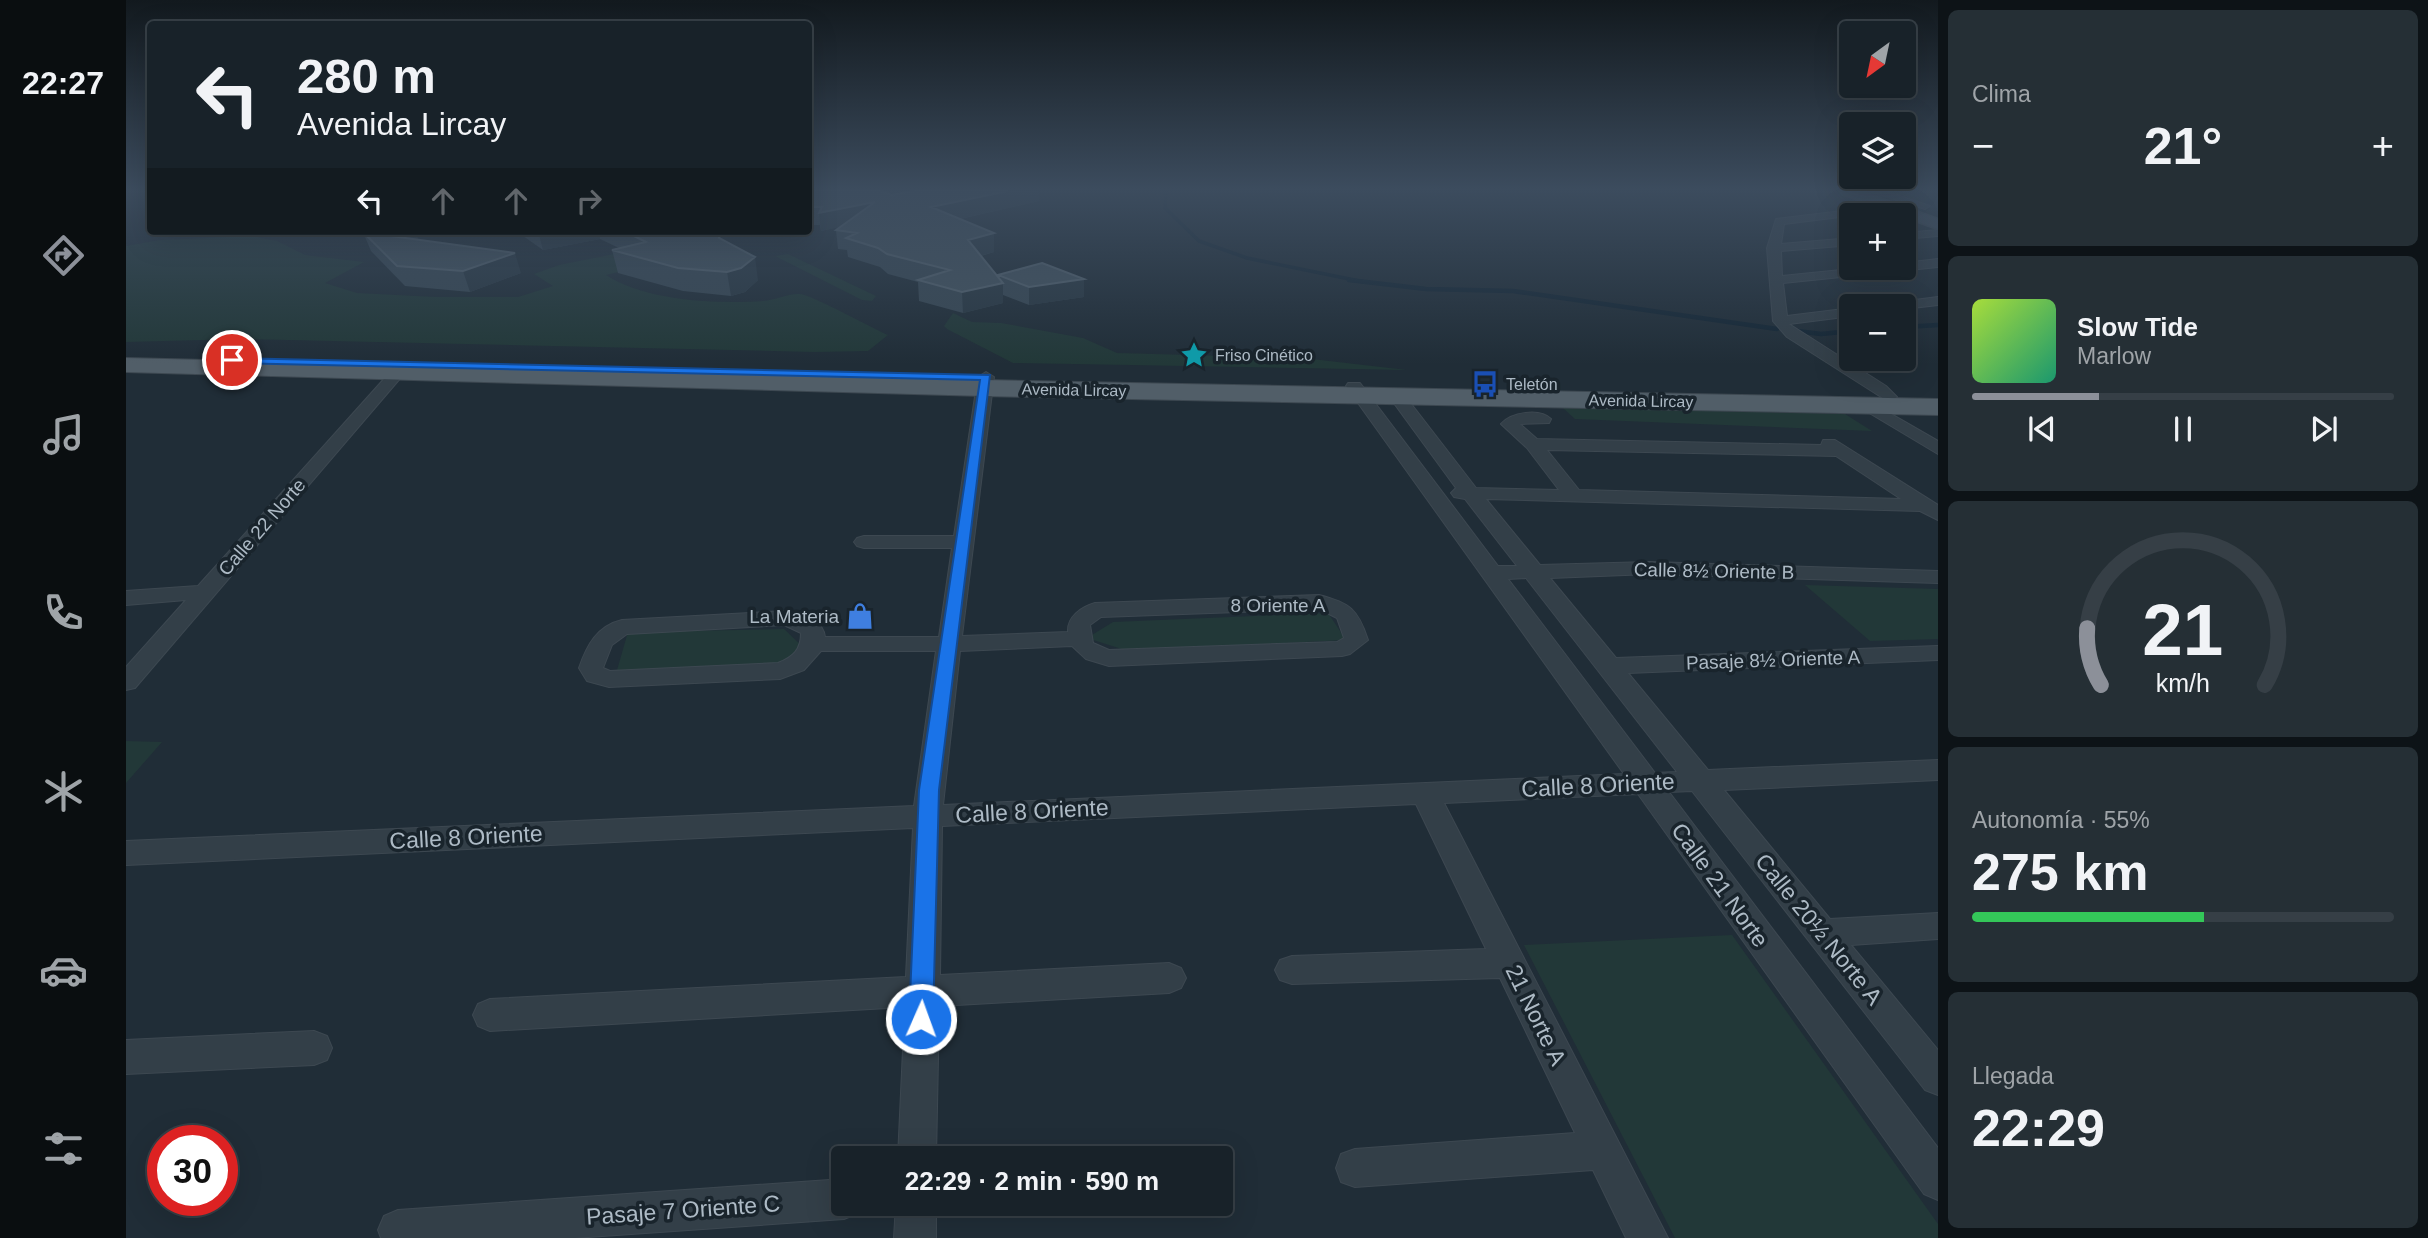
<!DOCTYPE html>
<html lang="es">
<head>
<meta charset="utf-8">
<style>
	body { margin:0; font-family:Arial,sans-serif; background:#252f35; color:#f1f3f6; height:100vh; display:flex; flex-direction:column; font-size:26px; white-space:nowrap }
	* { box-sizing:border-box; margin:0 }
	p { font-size:23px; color:#9fa4a8 }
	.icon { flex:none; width:38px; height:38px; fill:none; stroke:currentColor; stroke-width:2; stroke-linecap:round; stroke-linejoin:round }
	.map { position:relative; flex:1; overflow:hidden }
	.sheet { display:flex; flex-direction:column; gap:10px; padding:10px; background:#0d1317; width:490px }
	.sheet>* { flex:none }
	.banner { position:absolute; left:21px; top:21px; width:665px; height:214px; border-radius:7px; box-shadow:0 7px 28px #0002,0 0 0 2px #363f46; background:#182229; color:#f1f3f6; overflow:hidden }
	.needle { width:46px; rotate:213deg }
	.buttons { position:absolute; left:1713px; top:21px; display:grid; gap:14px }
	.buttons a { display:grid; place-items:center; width:77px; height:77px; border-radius:7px; background:#182229; box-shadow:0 7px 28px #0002,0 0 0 2px #363f46; font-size:35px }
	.speed { position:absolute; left:21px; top:1125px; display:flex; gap:14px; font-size:35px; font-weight:700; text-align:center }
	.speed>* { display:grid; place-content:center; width:91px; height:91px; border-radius:50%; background:#182229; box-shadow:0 7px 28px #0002,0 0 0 2px #363f46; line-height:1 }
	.speed .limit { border:10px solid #d22; background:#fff; color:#111 }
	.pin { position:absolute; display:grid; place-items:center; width:60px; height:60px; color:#fff; margin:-30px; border:4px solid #fff; border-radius:50%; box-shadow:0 2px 7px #0007 }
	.me { position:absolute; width:77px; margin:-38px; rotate:2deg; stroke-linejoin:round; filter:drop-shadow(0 0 5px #0008) }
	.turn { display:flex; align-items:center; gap:24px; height:147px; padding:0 35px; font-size:32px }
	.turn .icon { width:91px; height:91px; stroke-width:2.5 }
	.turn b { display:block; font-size:49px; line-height:60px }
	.lanes { display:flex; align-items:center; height:66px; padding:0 35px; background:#0003; justify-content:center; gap:35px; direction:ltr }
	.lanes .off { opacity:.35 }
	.big { font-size:52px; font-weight:800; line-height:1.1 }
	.sheet .widget { flex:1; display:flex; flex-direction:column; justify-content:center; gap:10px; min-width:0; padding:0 24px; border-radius:10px; background:#252f35 }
	.sheet .dial { align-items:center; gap:0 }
	.dial svg { height:182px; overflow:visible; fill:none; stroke:#363f46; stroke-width:7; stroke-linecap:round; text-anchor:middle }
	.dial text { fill:#f1f3f6; stroke:none }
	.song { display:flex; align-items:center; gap:21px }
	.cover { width:84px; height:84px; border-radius:10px; background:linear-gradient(135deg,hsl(80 70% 55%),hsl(160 70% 35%)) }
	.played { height:7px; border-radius:4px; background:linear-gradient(90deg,#8c9099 30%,#363f46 30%) }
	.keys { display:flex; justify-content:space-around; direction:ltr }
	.heat { display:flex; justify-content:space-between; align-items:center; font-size:38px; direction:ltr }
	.charge { height:10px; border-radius:5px; background:linear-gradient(90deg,#34c759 55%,#363f46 0) }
	.trip { position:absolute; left:705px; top:1146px; width:402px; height:70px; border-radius:7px; background:#182229; box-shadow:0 7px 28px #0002,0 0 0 2px #363f46; font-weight:800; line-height:70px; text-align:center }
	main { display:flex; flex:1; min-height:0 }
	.menu { display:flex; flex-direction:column; width:126px; justify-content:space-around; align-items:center; background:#0a0e10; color:#9fa4a8 }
	.menu .icon { width:49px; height:49px }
	.menu .on { color:#8c9099 }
	.menu b { font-size:32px; color:#f1f3f6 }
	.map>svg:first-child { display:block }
	.green { fill:#223838 }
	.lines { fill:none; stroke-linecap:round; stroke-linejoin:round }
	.stream-far1 { stroke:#142634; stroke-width:3.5 }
	.stream { stroke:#142634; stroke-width:4.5 }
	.street-casing { stroke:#3d4851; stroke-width:2 }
	.secondary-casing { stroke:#3d4851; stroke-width:3 }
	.primary-casing { stroke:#3d4851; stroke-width:2 }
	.street { fill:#333f48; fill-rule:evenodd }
	.secondary { fill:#414e5b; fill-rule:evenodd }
	.primary { fill:#515e68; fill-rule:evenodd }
	.wall { fill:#384854 }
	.shaded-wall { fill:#293843 }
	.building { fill:#445460; stroke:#556470; stroke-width:2 }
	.route { fill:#1a73e8; stroke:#114b97; stroke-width:2 }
	.labels { text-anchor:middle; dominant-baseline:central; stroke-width:7; stroke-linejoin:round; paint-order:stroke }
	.far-poi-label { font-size:16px; fill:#adbac5; stroke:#19242c; text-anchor:start }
	.far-street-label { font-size:16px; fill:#adbac5; stroke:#19242c }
	.street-label { font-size:19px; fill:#adbac5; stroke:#19242c }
	.poi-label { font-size:19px; fill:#adbac5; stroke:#19242c; text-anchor:end }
	.near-street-label { font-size:23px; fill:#adbac5; stroke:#19242c }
</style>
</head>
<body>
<main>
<nav class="menu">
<b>22:27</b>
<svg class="icon on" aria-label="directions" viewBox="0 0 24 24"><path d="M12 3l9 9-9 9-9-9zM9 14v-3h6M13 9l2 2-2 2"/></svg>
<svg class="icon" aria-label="music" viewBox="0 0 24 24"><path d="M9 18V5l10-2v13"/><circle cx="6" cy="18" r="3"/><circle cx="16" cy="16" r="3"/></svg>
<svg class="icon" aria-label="phone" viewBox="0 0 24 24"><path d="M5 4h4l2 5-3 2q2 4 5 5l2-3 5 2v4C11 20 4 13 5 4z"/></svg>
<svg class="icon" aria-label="climate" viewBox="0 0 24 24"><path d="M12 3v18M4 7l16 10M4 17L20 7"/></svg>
<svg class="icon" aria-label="car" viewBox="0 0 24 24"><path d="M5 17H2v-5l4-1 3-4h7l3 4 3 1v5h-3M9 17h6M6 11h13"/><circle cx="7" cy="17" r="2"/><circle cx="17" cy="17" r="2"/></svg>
<svg class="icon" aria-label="filters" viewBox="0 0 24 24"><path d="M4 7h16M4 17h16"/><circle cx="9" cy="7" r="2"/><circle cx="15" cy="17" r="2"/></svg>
</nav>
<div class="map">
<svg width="1812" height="1238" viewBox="0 0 1812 1238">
	<rect width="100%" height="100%" fill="#202d37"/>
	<path class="green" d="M 126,236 L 151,241 L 179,255 L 238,262 L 199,283 L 231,293 L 310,297 L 392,297 L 427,286 L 408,274 L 433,265 L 538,244 L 522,265 L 480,275 C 520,301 590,304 637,301 C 649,300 663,293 674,294 C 686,295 746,328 762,335 L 742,351 L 688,352 L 116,339 L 0,342 L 0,246 L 34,240 Z
		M 662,254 L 750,296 L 746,301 L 736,300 L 649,256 Z
		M 827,313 L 846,322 L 875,323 L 957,338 L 991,353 L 1177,358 L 1281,370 L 887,363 L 821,329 L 818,326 Z
		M 1437,408 L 1719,414 L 1746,431 L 1449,419 Z
		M 1679,585 L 1812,589 L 1812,639 L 1744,641 Z
		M 1202,613 L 1220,640 L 1002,651 L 961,638 L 987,622 Z
		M 658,629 L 678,648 L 647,667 L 491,670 L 502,632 Z
		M 0,741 L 36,742 L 0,783 Z
		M 1606,935 L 1812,1224 L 1812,1238 L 1549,1238 L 1398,945 Z"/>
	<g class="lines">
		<path class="stream-far1" d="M 1040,191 L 1039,208 L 1073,241 L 1121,258 L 1238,282"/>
		<path class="stream" d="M 1223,280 L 1300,289 L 1387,291 L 1651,329
			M 1778,327 L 1812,325
			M 1671,331 L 1695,334 L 1726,331"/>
		<defs>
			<path id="street" d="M 1743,191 L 1758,191 L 1804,206 L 1799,209 Z
				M 1766,205 L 1770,206 L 1770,210 L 1658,224 L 1655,244 L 1726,238 L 1726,245 L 1655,251 L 1656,276 L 1735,268 L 1778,268 L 1778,263 L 1812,259 L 1812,267 L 1657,283 L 1661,316 L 1726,308 L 1726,316 L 1663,324 L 1760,386 L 1771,397 L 1763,402 L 1661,337 L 1647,321 L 1641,248 L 1650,219 Z
				M 1812,230 L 1812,236 L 1778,239 L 1778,233 Z
				M 1812,297 L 1812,305 L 1778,309 L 1778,306 L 1766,306 L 1773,302 Z
				M 272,367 L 277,369 L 280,372 L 277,375 L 9,688 L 0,690 L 0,667 L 60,600 L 0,605 L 0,591 L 72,586 L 267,369 Z
				M 860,372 L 868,377 L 836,636 L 942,632 C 941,617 955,607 969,603 L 1193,595 C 1224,603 1232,609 1242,640 L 1224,654 L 1216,656 L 983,666 L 960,659 L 946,646 L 834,651 L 817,805 L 1498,774 L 1222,389 L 1220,386 L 1222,383 L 1234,383 L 1372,566 L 1391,566 L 1339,499 L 1328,497 L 1325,493 L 1330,488 L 1262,395 L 1264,392 L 1276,392 L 1350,488 L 1433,490 L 1401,448 L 1375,424 C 1385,412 1414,408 1425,419 L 1423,423 L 1394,424 L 1411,439 L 1695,445 L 1697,440 L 1709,440 L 1812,505 L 1812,520 L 1794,511 L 1360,499 L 1414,565 L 1524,562 L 1812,571 L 1812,583 L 1524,574 L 1424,578 L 1490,658 L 1812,646 L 1812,660 L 1502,673 L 1582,770 L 1812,760 L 1812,780 L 1598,790 L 1704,919 L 1812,913 L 1812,939 L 1725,945 L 1812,1050 L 1812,1095 L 1799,1090 L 1566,791 L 1543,792 L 1812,1148 L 1812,1200 L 1798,1194 L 1512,794 L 1318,803 L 1542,1238 L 1500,1238 L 1467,1170 L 1229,1187 L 1215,1182 L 1210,1168 L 1215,1154 L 1229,1149 L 1449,1133 L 1374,978 L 1166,984 L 1154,980 L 1149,970 L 1154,960 L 1166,956 L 1360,949 L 1290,804 L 816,826 L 814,975 L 1043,963 L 1055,968 L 1060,978 L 1055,988 L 1043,993 L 813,1006 L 810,1158 L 772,1158 L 779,1007 L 364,1031 L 352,1026 L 347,1015 L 352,1004 L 364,999 L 780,977 L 787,828 L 0,865 L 0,841 L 788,806 L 810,651 L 695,651 L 678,670 L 654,679 L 483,687 L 461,681 L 453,668 C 461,645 471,626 496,620 L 659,611 C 674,615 697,618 699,637 L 813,637 L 826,548 L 738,548 L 731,546 L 728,542 L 731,538 L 738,536 L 828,536 L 852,377 ZM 1421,450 L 1710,456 L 1775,499 L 1453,490 ZM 1400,578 L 1551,772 L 1529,773 L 1382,579 ZM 1193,609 L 1211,618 L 1218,638 L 1211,642 L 983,650 L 967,643 L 964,625 L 975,617 ZM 658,625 L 675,633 C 675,650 667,657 652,663 L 484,671 L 477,668 L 486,645 L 501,634 Z
				M 1741,400 L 1812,441 L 1812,454 L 1735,408 L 1733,405 Z
				M 188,1031 L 201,1036 L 206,1048 L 201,1060 L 188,1065 L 0,1074 L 0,1040 Z
				M 718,1179 L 718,1204 L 736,1204 L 732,1213 L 718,1219 L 448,1238 L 255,1238 L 252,1230 L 258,1216 L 272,1210 Z
				M 770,1204 L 810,1204 L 810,1238 L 768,1238 Z"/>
			<path id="secondary" d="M 1714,191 L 1734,191 L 1812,219 L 1812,229 L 1716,194 Z"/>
			<path id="primary" d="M 0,358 L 858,380 L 1812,399 L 1812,415 L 858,396 L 0,372 Z"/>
		</defs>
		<use href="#street" class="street-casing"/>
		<use href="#secondary" class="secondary-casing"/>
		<use href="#primary" class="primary-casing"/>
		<use href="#street" class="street"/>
		<use href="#secondary" class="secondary"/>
		<use href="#primary" class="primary"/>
	</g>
	<path class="wall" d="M 682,191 L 913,201 L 834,219 L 868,233 L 868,252 L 855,256 L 872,276 L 872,275 L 958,297 L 903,305 L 877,295 L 877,303 L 837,313 L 793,301 L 792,282 L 762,274 L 754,267 L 722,257 L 721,250 L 712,249 L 710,230 L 716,226 L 695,231 L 694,225 L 682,225 Z
		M 289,231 L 292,240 L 395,273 L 344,292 L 279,286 L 245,251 L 237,232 Z
		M 390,231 L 593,231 L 595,239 L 632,280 L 619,292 L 605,296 L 557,291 L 492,273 L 486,250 L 493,248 L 474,239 L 417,250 Z"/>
	<path class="shaded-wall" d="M 882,191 L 913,191 L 913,201 L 806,225 L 805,207 Z
		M 749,202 L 751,219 L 695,231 L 693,213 Z
		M 45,231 L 121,231 L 48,236 Z
		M 289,231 L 296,250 L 265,236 Z
		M 412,231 L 473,231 L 474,239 L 417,250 Z
		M 868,233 L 868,252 L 842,259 L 842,240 Z
		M 389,253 L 395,273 L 344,292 L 337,271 Z
		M 629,257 L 632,280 L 619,292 L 605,296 L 601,272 Z
		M 958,279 L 958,297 L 903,305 L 903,287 Z
		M 877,283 L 877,303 L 837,313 L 836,292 Z"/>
	<path class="building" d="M 682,191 L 755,191 L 766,195 L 788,191 L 882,191 L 805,207 L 868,233 L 842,240 L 877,283 L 836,292 L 792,280 L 824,270 L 761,254 L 752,248 L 720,238 L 731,233 L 710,230 L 749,202 L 693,213 L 696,207 L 682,207 Z
		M 240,231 L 288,231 L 265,236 L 389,253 L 337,271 L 271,266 L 237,232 L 241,233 Z
		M 498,231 L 593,231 L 593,238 L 629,257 L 615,268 L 601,272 L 552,268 L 486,250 L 520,242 Z
		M 916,263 L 958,279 L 903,287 L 872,275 Z"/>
	<linearGradient id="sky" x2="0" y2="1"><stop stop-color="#12191e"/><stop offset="0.52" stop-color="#3c4c5e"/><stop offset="1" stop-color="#3c4c5e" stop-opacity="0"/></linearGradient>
	<rect width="1812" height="364" fill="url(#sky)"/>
	<path class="route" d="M 102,358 L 864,375 L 813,790 L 807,1019 L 804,1027 L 795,1030 L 787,1027 L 783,1019 L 793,790 L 854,380 L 106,363 L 102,362 Z"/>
	<defs>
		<symbol id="sight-bare" viewBox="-9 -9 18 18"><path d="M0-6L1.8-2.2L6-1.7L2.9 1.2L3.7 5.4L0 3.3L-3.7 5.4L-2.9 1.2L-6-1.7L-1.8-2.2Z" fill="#0f9aa8" stroke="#19242c" stroke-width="2.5" paint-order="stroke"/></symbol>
		<symbol id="bus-bare" viewBox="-9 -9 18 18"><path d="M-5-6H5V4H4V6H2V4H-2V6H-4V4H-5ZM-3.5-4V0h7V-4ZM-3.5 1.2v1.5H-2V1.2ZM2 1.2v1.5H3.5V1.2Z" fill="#1a4fb4" stroke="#19242c" stroke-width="2.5" paint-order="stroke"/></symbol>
		<symbol id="shop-bare" viewBox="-9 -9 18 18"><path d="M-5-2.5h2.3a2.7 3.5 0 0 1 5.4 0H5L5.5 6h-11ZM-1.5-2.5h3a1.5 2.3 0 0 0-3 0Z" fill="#3f7fe0" stroke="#19242c" stroke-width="2.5" paint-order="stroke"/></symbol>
	</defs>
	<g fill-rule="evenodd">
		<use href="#sight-bare" x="1049" y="336" width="38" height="38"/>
		<use href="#bus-bare" x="1340" y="365" width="38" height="38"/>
		<use href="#shop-bare" x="715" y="597" width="38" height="38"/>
	</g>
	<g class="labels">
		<g class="far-poi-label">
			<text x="1089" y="355">Friso Cinético</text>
			<text x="1380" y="384">Teletón</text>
		</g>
		<g class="far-street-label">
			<text transform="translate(948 390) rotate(1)">Avenida Lircay</text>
			<text transform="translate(1515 401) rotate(1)">Avenida Lircay</text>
		</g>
		<g class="street-label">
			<text transform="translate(136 527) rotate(-49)">Calle 22 Norte</text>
			<text transform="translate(1588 571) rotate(1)">Calle 8½ Oriente B</text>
			<text x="1152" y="605">8 Oriente A</text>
			<text transform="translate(1647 660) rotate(-2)">Pasaje 8½ Oriente A</text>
		</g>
		<g class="poi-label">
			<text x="713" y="616">La Materia</text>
		</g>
		<g class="near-street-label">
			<text transform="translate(1472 785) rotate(-3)">Calle 8 Oriente</text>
			<text transform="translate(906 811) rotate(-3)">Calle 8 Oriente</text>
			<text transform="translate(340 837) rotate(-3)">Calle 8 Oriente</text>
			<text transform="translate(1594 885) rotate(54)">Calle 21 Norte</text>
			<text transform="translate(1693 929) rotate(51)">Calle 20½ Norte A</text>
			<text transform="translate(1410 1015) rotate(64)">21 Norte A</text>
			<text transform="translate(557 1210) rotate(-4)">Pasaje 7 Oriente C</text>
		</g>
	</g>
</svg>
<div class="buttons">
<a><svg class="needle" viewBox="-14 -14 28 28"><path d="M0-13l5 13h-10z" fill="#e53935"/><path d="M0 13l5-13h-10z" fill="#9fa4a8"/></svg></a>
<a><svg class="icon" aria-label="layers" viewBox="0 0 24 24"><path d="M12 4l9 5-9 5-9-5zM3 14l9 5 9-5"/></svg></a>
<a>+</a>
<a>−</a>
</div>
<div class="speed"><div class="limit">30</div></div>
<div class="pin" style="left:106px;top:360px;background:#d93025"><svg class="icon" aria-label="arrive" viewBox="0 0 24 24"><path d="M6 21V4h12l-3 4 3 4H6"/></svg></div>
<svg class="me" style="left:795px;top:1019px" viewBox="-20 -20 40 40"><circle r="17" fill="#1a73e8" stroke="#fff" stroke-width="3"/><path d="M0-11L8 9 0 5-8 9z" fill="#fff"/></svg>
<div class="trip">22:29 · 2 min · 590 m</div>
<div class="banner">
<div class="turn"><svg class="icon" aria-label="left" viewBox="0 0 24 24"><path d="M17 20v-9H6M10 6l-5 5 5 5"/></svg><div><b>280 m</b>Avenida Lircay</div></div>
<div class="lanes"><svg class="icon" aria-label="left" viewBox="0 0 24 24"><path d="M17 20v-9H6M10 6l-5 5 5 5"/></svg><svg class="icon off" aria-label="ahead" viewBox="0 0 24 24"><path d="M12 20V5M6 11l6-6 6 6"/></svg><svg class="icon off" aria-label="ahead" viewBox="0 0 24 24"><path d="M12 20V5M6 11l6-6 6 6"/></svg><svg class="icon off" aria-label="right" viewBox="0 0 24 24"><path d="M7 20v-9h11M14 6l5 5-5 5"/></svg></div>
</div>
</div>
<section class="sheet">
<div class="widget"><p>Clima</p>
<div class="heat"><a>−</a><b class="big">21°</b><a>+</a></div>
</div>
<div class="widget">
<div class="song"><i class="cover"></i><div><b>Slow Tide</b><p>Marlow</p></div></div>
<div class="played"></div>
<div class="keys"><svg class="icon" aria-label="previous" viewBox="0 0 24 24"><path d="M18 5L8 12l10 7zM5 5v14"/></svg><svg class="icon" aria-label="pause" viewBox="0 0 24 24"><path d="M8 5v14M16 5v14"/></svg><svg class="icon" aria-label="next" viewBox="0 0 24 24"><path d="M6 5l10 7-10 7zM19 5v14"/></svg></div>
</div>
<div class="widget dial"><svg viewBox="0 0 100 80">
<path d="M14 69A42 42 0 1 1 86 69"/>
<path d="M14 69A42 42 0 0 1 8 44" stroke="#8c9099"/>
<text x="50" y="56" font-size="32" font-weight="700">21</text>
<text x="50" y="72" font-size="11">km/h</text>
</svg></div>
<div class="widget"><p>Autonomía · 55%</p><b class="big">275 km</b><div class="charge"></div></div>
<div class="widget"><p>Llegada</p><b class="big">22:29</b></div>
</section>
</main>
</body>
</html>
